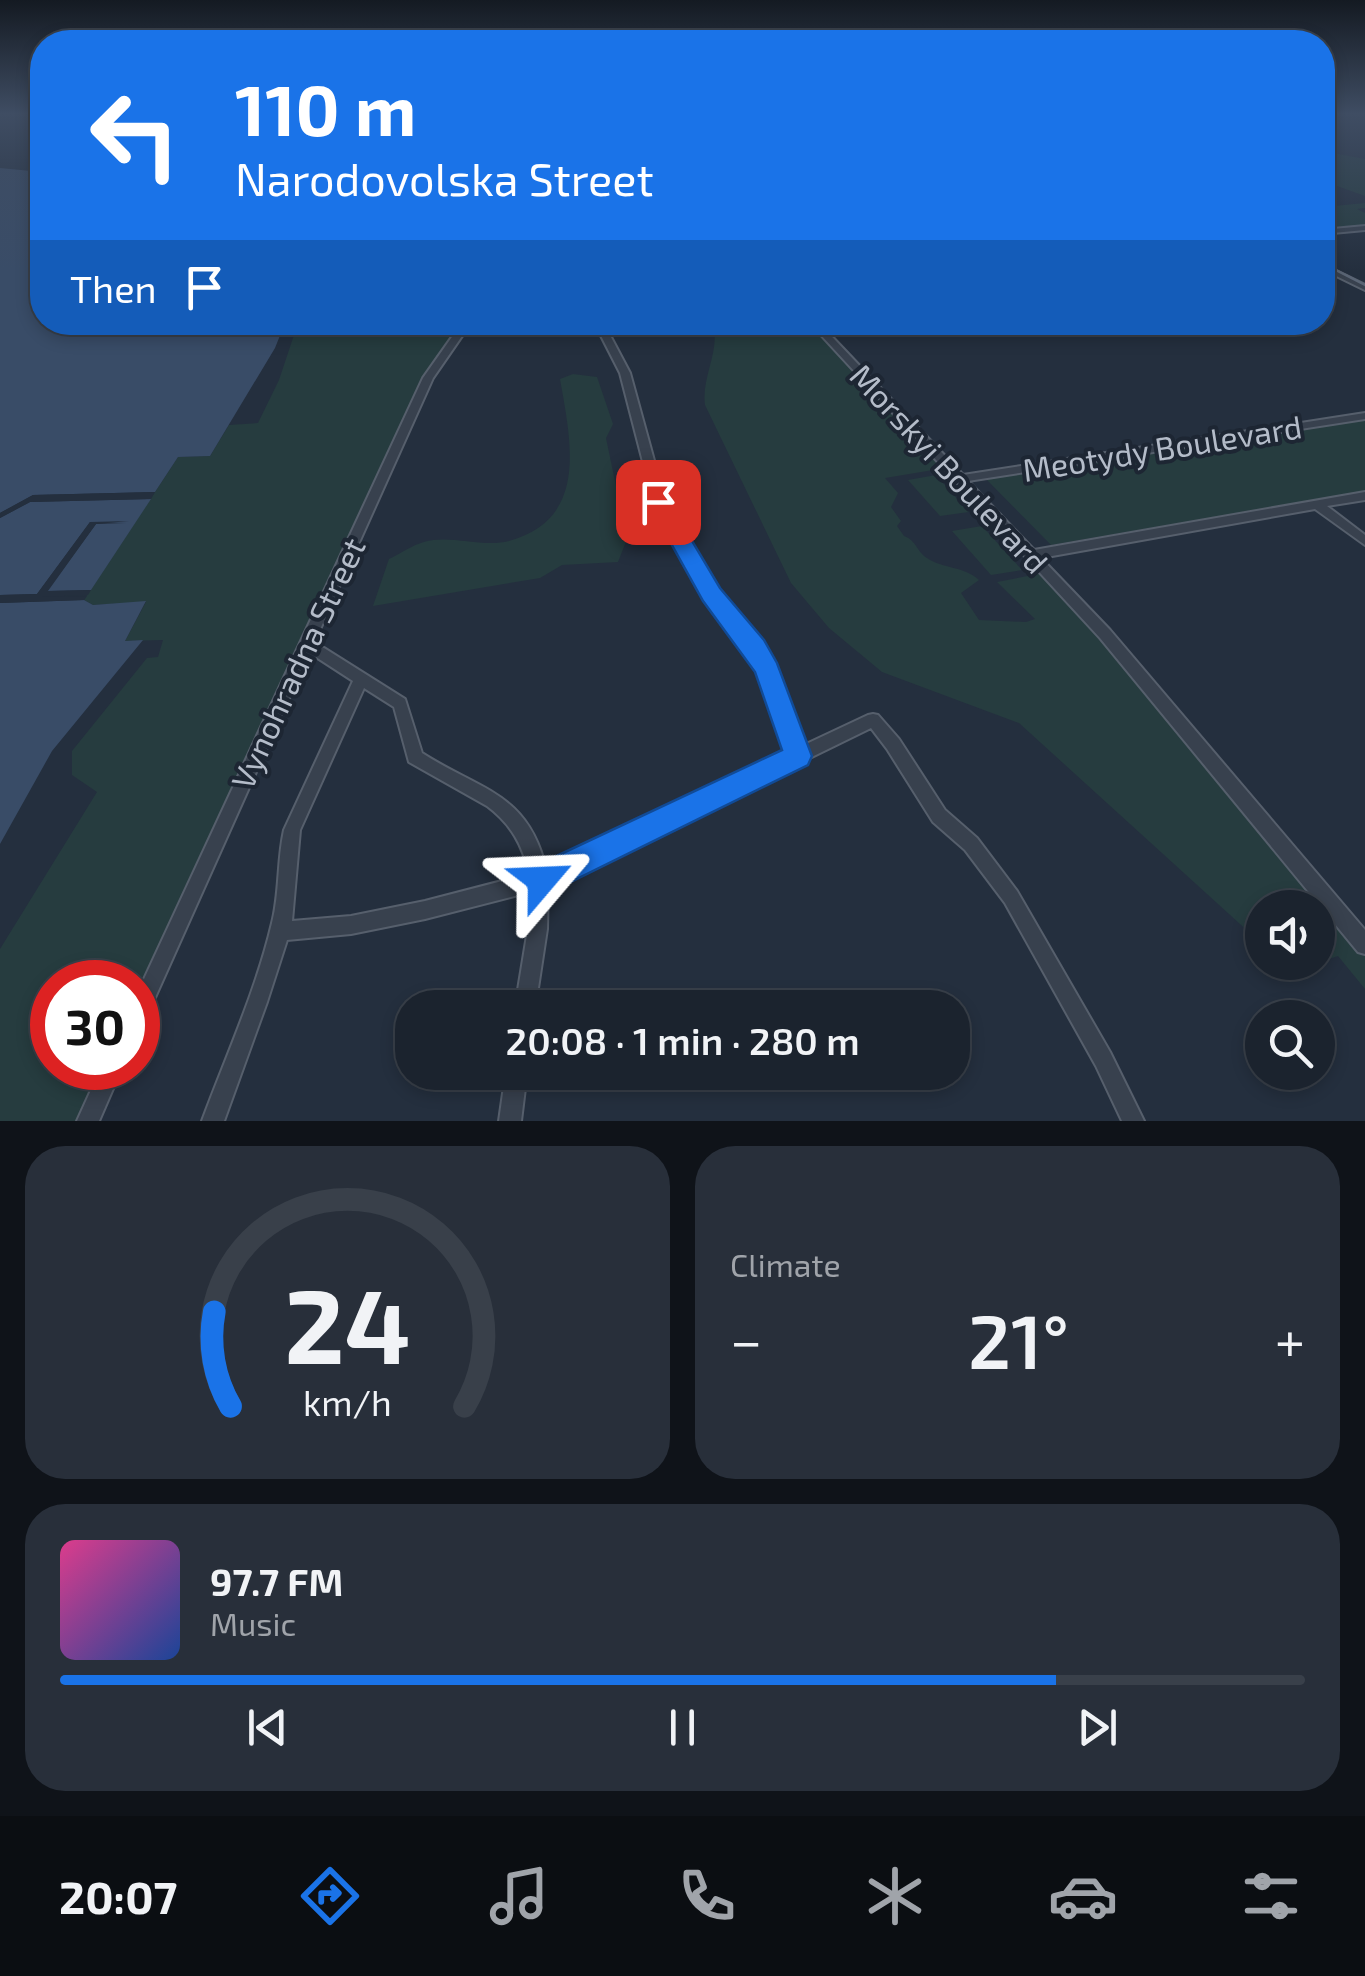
<!DOCTYPE html>
<html lang="en">
<head>
<meta charset="utf-8">
<style>
	body { margin:0; font-family:"Exo 2",sans-serif; background:#282f3a; color:#f1f3f6; height:100vh; display:flex; flex-direction:column; font-size:38px; white-space:nowrap }
	* { box-sizing:border-box; margin:0 }
	p { font-size:32px; color:#a0a4aa }
	.icon { flex:none; width:55px; height:55px; fill:none; stroke:currentColor; stroke-width:2; stroke-linecap:round; stroke-linejoin:round }
	.map { position:relative; height:1121px; overflow:hidden }
	.details { display:flex; flex-direction:column; gap:25px; padding:25px; background:#0f1319; flex:1 }
	.details>* { flex:none }
	.hud { position:absolute; left:30px; top:30px; width:1305px; height:305px; border-radius:40px; box-shadow:0 5px 15px #0003,0 0 0 2px #39404a; background:#1a73e8; color:#fff; overflow:hidden }
	.controls { position:absolute; left:1245px; top:890px; display:grid; gap:20px }
	.controls a { display:grid; place-items:center; width:90px; height:90px; border-radius:50%; background:#1b232e; box-shadow:0 5px 15px #0003,0 0 0 2px #39404a; font-size:50px }
	.speed { position:absolute; left:30px; top:960px; display:flex; gap:20px; font-size:50px; font-weight:700; text-align:center }
	.speed>* { display:grid; place-content:center; width:130px; height:130px; border-radius:50%; background:#1b232e; box-shadow:0 5px 15px #0003,0 0 0 2px #39404a; line-height:1 }
	.speed .limit { border:15px solid #d22; background:#fff; color:#111 }
	.pin { position:absolute; display:grid; place-items:center; width:85px; height:85px; color:#fff; margin:-42px; border-radius:20px; box-shadow:0 5px 15px #0006 }
	.me { position:absolute; width:110px; margin:-55px; rotate:64deg; stroke-linejoin:round; filter:drop-shadow(0 0 8px #0008) }
	.turn { display:flex; align-items:center; gap:35px; height:210px; padding:0 40px; font-size:45px }
	.turn .icon { width:130px; height:130px; stroke-width:2.5 }
	.turn b { display:block; font-size:70px; line-height:85px }
	.then { display:flex; align-items:center; height:95px; padding:0 40px; background:#0003; gap:20px; font-size:38px }
	.big { font-size:75px; font-weight:600; line-height:1.1 }
	.details .widget { flex:1; display:flex; flex-direction:column; justify-content:center; gap:15px; min-width:0; padding:0 35px; border-radius:40px; background:#282f3a }
	.details .dial { align-items:center; gap:0 }
	.dial svg { height:260px; overflow:visible; fill:none; stroke:#39404a; stroke-width:7; stroke-linecap:round; text-anchor:middle }
	.dial text { fill:#f1f3f6; stroke:none }
	.song { display:flex; align-items:center; gap:30px }
	.cover { width:120px; height:120px; border-radius:15px; background:linear-gradient(135deg,hsl(330 70% 55%),hsl(220 70% 35%)) }
	.played { height:10px; border-radius:5px; background:linear-gradient(90deg,#1a73e8 80%,#39404a 80%) }
	.keys { display:flex; justify-content:space-around; direction:ltr }
	.heat { display:flex; justify-content:space-between; align-items:center; font-size:55px; direction:ltr }
	.details .tiles { flex:1; display:grid; gap:25px; grid-template-columns:1fr 1fr }
	.widget:last-child { grid-column:span 2 }
	.trip { position:absolute; left:395px; top:990px; width:575px; height:100px; border-radius:40px; background:#1b232e; box-shadow:0 5px 15px #0003,0 0 0 2px #39404a; font-weight:600; line-height:100px; text-align:center }
	.tab-bar { display:flex; height:160px; justify-content:space-around; align-items:center; background:#0b0e12; color:#a0a4aa }
	.tab-bar .icon { width:70px; height:70px }
	.tab-bar .selected { color:#1a73e8 }
	.tab-bar b { font-size:45px; color:#f1f3f6 }
	.map>svg:first-child { display:block }
	.green { fill:#263c3f }
	.water { fill:#394c67 }
	.pier { fill:#242f3e }
	.lines { fill:none; stroke-linecap:round; stroke-linejoin:round }
	.minor-casing { stroke:#565f6c; stroke-width:4 }
	.minor { fill:#38414e; fill-rule:evenodd }
	.tram { stroke:#5a6575; stroke-width:2.5 }
	.route { fill:#1a73e8; stroke:#114b97; stroke-width:2.5 }
	.labels { text-anchor:middle; dominant-baseline:central; stroke-width:8; stroke-linejoin:round; paint-order:stroke }
	.street-label { font-size:32px; fill:#b4bcc9; stroke:#1d2633 }
</style>
</head>
<body>
<div class="map">
<svg width="1365" height="1121" viewBox="0 0 1365 1121">
	<rect width="100%" height="100%" fill="#242f3e"/>
	<path class="green" d="M 1322,151 L 1365,159 L 1365,196 L 1323,181 Z
		M 1365,203 L 1365,208 L 1357,209 L 1365,213 L 1365,226 L 1323,230 L 1323,207 Z
		M 298,323 L 447,323 L 459,334 L 437,365 L 138,1013 L 138,982 L 52,982 L 52,1068 L 112,1068 L 88,1121 L 0,1121 L 0,949 L 97,792 L 72,775 L 72,751 L 147,658 L 158,657 L 163,640 L 125,641 L 146,602 L 93,605 L 84,600 L 178,457 L 210,456 L 229,425 L 258,423 L 279,380 Z
		M 712,323 L 809,323 L 945,468 L 885,478 L 898,493 L 891,507 L 901,521 L 897,526 L 904,536 C 917,541 916,551 927,558 C 943,569 964,566 979,580 L 961,593 L 979,620 L 1026,622 L 1035,619 L 997,582 L 1043,573 L 1100,634 L 1365,954 L 1365,989 L 1338,956 L 1292,971 L 1283,963 L 1318,962 L 1318,908 L 1262,908 L 1262,944 L 1019,723 L 882,672 L 829,628 L 791,583 L 705,405 C 701,377 722,348 712,323 Z
		M 573,374 L 597,377 L 613,424 L 606,438 L 627,539 L 618,562 L 562,565 L 540,578 L 373,606 L 389,559 C 400,554 412,545 424,542 C 450,534 482,548 509,541 C 589,519 571,442 560,379 Z
		M 1365,420 L 1365,491 L 1051,545 L 986,479 Z
		M 936,475 L 969,512 L 940,516 L 908,480 Z
		M 982,526 L 1022,570 L 991,575 L 952,531 Z"/>
	<path class="water" d="M 0,168 L 42,172 L 42,322 L 285,323 L 275,348 L 210,456 L 178,457 L 155,492 L 33,495 L 0,513 Z
		M 151,499 L 91,590 L 47,591 L 96,524 L 126,523 L 90,522 L 37,594 L 0,595 L 0,518 L 30,502 Z
		M 84,600 L 93,605 L 146,601 L 125,641 L 143,640 L 52,751 L 0,844 L 0,603 Z"/>
	<path class="pier" d="M 155,492 L 151,499 L 30,502 L 0,518 L 0,513 L 33,495 Z
		M 129,521 L 96,524 L 48,591 L 91,590 L 88,595 L 41,597 L 87,596 L 84,600 L 0,603 L 0,595 L 37,594 L 90,522 Z"/>
	<g class="lines">
		<defs>
			<path id="minor" d="M 1365,226 L 1365,230 L 1322,234 L 1322,230 Z
				M 1322,264 L 1365,285 L 1365,290 L 1322,269 Z
				M 443,322 L 452,322 L 459,329 L 468,322 L 478,322 L 462,336 L 433,378 L 313,645 L 324,648 L 405,699 L 422,753 C 479,790 528,792 546,869 L 789,753 L 762,672 L 707,598 L 677,540 L 657,516 L 620,373 L 594,322 L 603,322 L 630,373 L 669,515 L 686,535 L 717,592 L 773,666 L 802,746 L 868,715 L 873,714 L 878,715 L 899,739 L 945,810 L 977,838 L 1017,891 L 1110,1052 L 1144,1121 L 1122,1121 L 1096,1066 L 1005,903 L 965,850 L 933,822 L 887,749 L 871,728 L 548,886 L 547,929 L 535,1008 L 515,1008 L 528,929 L 530,892 L 425,919 L 351,934 L 287,940 L 267,1002 L 224,1121 L 202,1121 C 226,1056 256,991 272,923 C 280,892 277,861 284,830 L 353,681 L 316,657 L 308,656 L 145,1020 L 138,1023 L 138,992 L 423,378 L 454,334 ZM 364,688 L 394,707 L 409,762 L 487,806 C 511,824 523,845 529,874 L 425,901 L 351,916 L 292,921 L 300,830 Z
				M 809,322 L 818,322 L 963,475 L 1365,413 L 1365,419 L 968,481 L 1034,550 L 1365,492 L 1365,500 L 1327,506 L 1365,535 L 1365,545 L 1315,509 L 1041,558 L 1110,630 L 1365,930 L 1365,954 L 1358,952 L 1100,638 Z
				M 101,1068 L 122,1068 L 99,1121 L 77,1121 Z
				M 506,1072 L 527,1072 L 521,1121 L 499,1121 Z"/>
		</defs>
		<use href="#minor" class="minor-casing"/>
		<use href="#minor" class="minor"/>
		<path class="tram" d="M 1322,263 L 1365,285"/>
	</g>
	<linearGradient id="sky" x2="0" y2="1"><stop stop-color="#141a22"/><stop offset="0.42" stop-color="#3f4d63"/><stop offset="1" stop-color="#3f4d63" stop-opacity="0"/></linearGradient>
	<rect width="1365" height="271" fill="url(#sky)"/>
	<path class="route" d="M 658,495 L 666,497 L 720,588 L 764,640 L 777,663 L 812,756 L 808,765 L 542,896 L 531,891 L 526,880 L 531,868 L 782,750 L 755,672 L 703,601 L 648,502 Z"/>
	<g class="labels">
		<g class="street-label">
			<text transform="translate(1162 447) rotate(-9)">Meotydy Boulevard</text>
			<text transform="translate(950 468) rotate(47)">Morskyi Boulevard</text>
			<text transform="translate(297 663) rotate(-65)">Vynohradna Street</text>
		</g>
	</g>
</svg>
<div class="controls">
<a><svg class="icon" aria-label="sound" viewBox="0 0 24 24"><path d="M4 9h4l5-4v14l-5-4H4zM17 9q2 3 0 6"/></svg></a>
<a><svg class="icon" aria-label="search" viewBox="0 0 24 24"><circle cx="10" cy="10" r="6"/><path d="M15 15l6 6"/></svg></a>
</div>
<div class="speed"><div class="limit">30</div></div>
<div class="pin" style="left:658px;top:502px;background:#d93025"><svg class="icon" aria-label="arrive" viewBox="0 0 24 24"><path d="M6 21V4h12l-3 4 3 4H6"/></svg></div>
<svg class="me" style="left:542px;top:880px" viewBox="-20 -20 40 40"><path d="M0-17L14 15 0 8-14 15z" fill="#1a73e8" stroke="#fff" stroke-width="4"/></svg>
<div class="trip">20:08 · 1 min · 280 m</div>
<div class="hud">
<div class="turn"><svg class="icon" aria-label="left" viewBox="0 0 24 24"><path d="M17 20v-9H6M10 6l-5 5 5 5"/></svg><div><b>110 m</b>Narodovolska Street</div></div>
<div class="then">Then<svg class="icon" aria-label="arrive" viewBox="0 0 24 24"><path d="M6 21V4h12l-3 4 3 4H6"/></svg></div>
</div>
</div>
<section class="details">
<div class="tiles">
<div class="widget dial"><svg viewBox="0 0 100 80">
<path d="M14 69A42 42 0 1 1 86 69"/>
<path d="M14 69A42 42 0 0 1 9 40" stroke="#1a73e8"/>
<text x="50" y="56" font-size="32" font-weight="700">24</text>
<text x="50" y="72" font-size="11">km/h</text>
</svg></div>
<div class="widget"><p>Climate</p>
<div class="heat"><a>−</a><b class="big">21°</b><a>+</a></div>
</div>
<div class="widget">
<div class="song"><i class="cover"></i><div><b>97.7 FM</b><p>Music</p></div></div>
<div class="played"></div>
<div class="keys"><svg class="icon" aria-label="previous" viewBox="0 0 24 24"><path d="M18 5L8 12l10 7zM5 5v14"/></svg><svg class="icon" aria-label="pause" viewBox="0 0 24 24"><path d="M8 5v14M16 5v14"/></svg><svg class="icon" aria-label="next" viewBox="0 0 24 24"><path d="M6 5l10 7-10 7zM19 5v14"/></svg></div>
</div>
</div>
</section>
<nav class="tab-bar">
<b>20:07</b>
<svg class="icon selected" aria-label="directions" viewBox="0 0 24 24"><path d="M12 3l9 9-9 9-9-9zM9 14v-3h6M13 9l2 2-2 2"/></svg>
<svg class="icon" aria-label="music" viewBox="0 0 24 24"><path d="M9 18V5l10-2v13"/><circle cx="6" cy="18" r="3"/><circle cx="16" cy="16" r="3"/></svg>
<svg class="icon" aria-label="phone" viewBox="0 0 24 24"><path d="M5 4h4l2 5-3 2q2 4 5 5l2-3 5 2v4C11 20 4 13 5 4z"/></svg>
<svg class="icon" aria-label="climate" viewBox="0 0 24 24"><path d="M12 3v18M4 7l16 10M4 17L20 7"/></svg>
<svg class="icon" aria-label="car" viewBox="0 0 24 24"><path d="M5 17H2v-5l4-1 3-4h7l3 4 3 1v5h-3M9 17h6M6 11h13"/><circle cx="7" cy="17" r="2"/><circle cx="17" cy="17" r="2"/></svg>
<svg class="icon" aria-label="filters" viewBox="0 0 24 24"><path d="M4 7h16M4 17h16"/><circle cx="9" cy="7" r="2"/><circle cx="15" cy="17" r="2"/></svg>
</nav>
</body>
</html>
